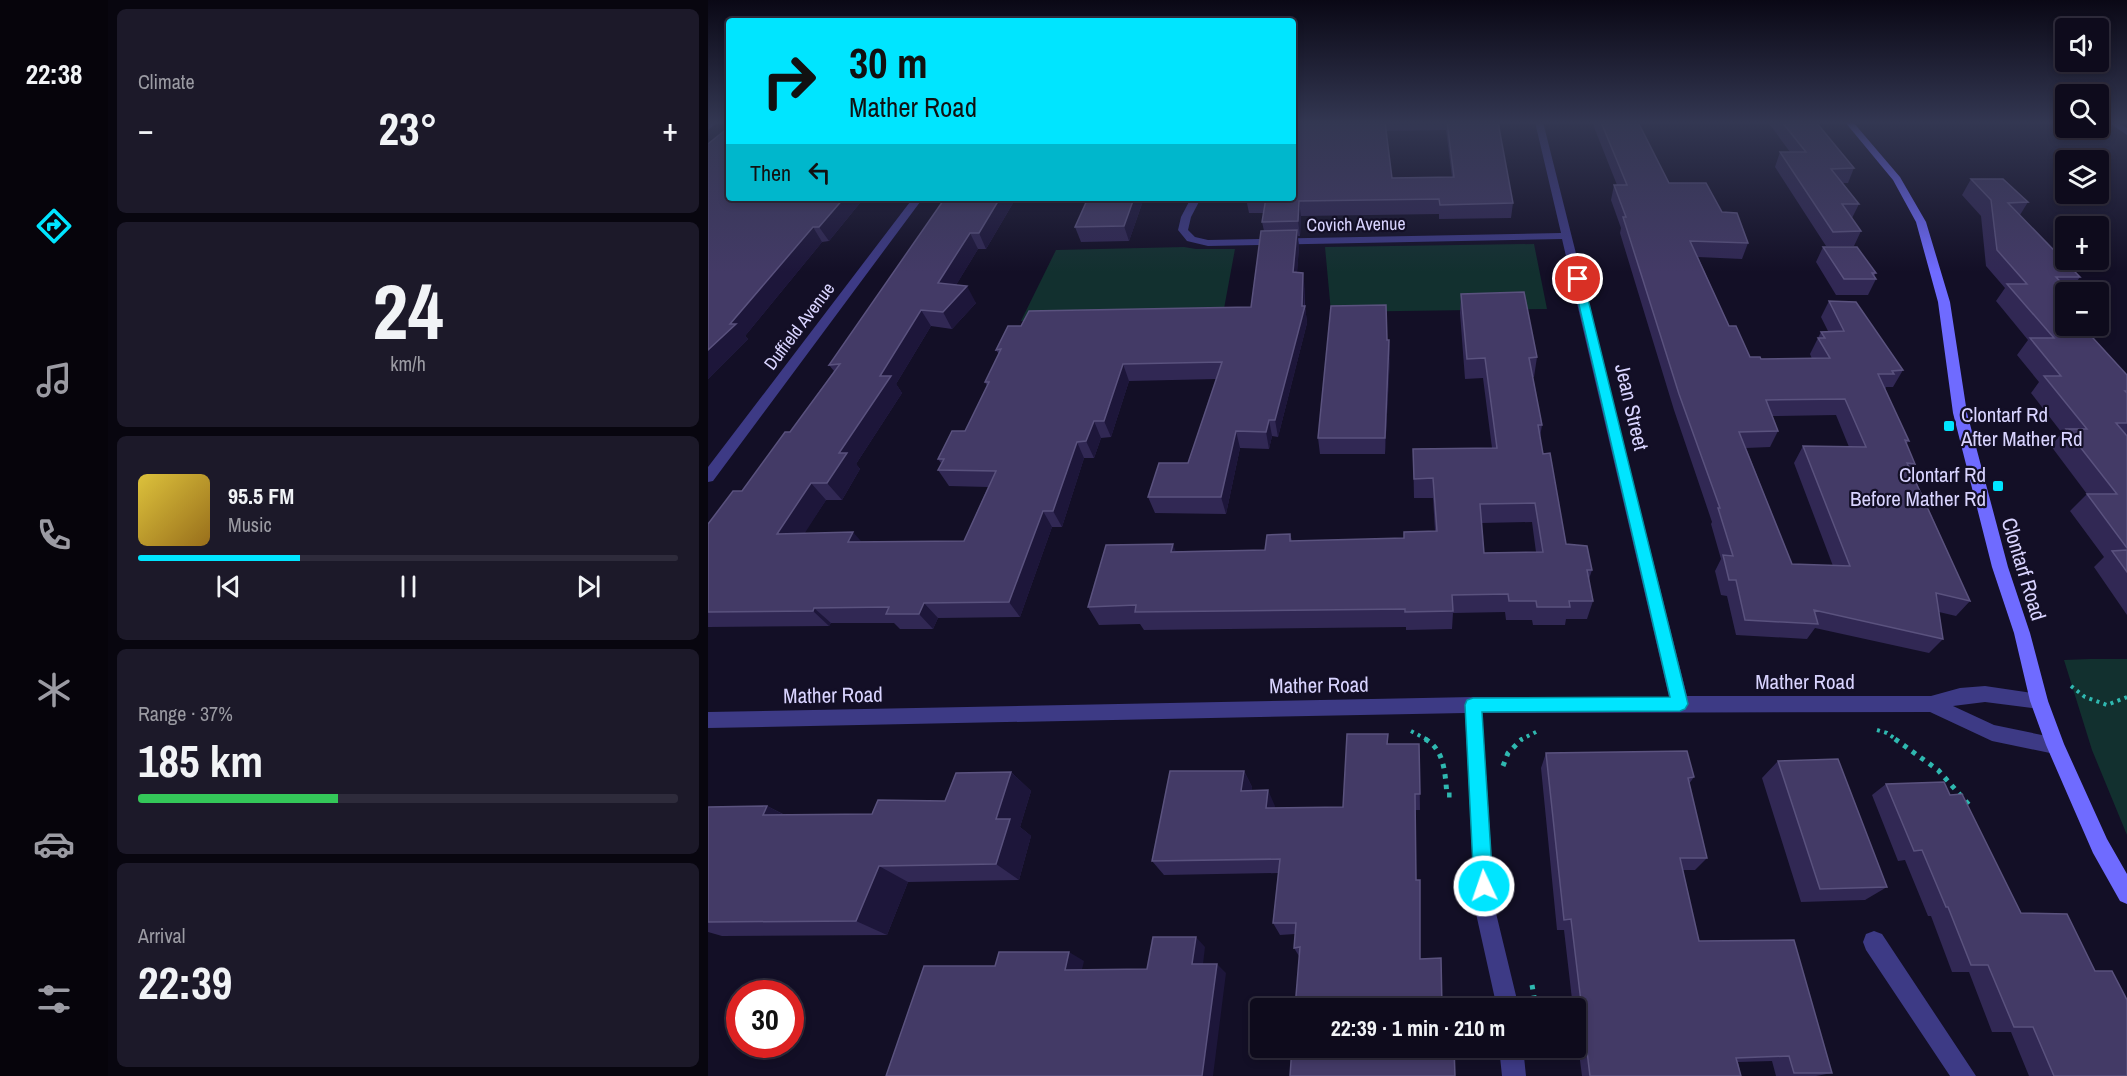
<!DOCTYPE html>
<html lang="en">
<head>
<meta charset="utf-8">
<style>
	body { margin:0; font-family:"Archivo Narrow",sans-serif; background:#1c1929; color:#f1f3f6; height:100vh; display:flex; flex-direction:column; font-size:22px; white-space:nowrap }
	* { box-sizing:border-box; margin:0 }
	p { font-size:20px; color:#9b9ba3 }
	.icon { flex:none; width:33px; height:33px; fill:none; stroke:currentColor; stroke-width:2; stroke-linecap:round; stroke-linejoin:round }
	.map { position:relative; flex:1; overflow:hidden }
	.sheet { display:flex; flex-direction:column; gap:9px; padding:9px; background:#08060f; width:600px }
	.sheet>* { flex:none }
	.hud { position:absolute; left:18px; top:18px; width:570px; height:183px; border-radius:6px; box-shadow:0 3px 9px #0003,0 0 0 2px #2e2b3b; background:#00e5ff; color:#111; overflow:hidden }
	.buttons { position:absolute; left:1347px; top:18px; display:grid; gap:12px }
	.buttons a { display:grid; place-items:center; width:54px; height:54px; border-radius:6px; background:#0e0b1c; box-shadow:0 3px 9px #0003,0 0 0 2px #2e2b3b; font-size:30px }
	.speed { position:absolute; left:18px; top:980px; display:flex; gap:12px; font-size:30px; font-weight:700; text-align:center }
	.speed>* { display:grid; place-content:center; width:78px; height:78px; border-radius:50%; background:#0e0b1c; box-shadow:0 3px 9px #0003,0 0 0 2px #2e2b3b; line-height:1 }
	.speed .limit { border:9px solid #d22; background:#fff; color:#111 }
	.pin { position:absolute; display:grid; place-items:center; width:51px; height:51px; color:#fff; margin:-26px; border:3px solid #fff; border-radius:50%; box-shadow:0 2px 6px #0007 }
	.me { position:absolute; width:66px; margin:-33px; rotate:357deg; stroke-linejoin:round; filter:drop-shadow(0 0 4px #0008) }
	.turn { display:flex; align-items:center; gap:21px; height:126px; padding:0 24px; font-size:27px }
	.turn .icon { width:78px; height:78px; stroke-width:2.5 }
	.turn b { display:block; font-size:42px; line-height:51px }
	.then { display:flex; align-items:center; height:57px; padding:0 24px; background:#0003; gap:12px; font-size:22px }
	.big { font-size:45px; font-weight:700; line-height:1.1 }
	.sheet .tile { flex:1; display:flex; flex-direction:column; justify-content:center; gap:9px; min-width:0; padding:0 21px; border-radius:9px; background:#1c1929 }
	.sheet .dial { align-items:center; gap:0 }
	.dial b { font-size:78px; line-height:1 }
	.song { display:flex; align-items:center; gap:18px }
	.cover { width:72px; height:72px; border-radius:9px; background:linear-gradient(135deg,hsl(50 70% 55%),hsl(40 70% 35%)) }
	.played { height:6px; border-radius:3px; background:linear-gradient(90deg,#00e5ff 30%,#2e2b3b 30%) }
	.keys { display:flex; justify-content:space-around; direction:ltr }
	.heat { display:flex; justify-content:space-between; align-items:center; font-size:33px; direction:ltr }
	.charge { height:9px; border-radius:4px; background:linear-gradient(90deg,#34c759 37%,#2e2b3b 0) }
	.trip { position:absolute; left:542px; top:998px; width:336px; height:60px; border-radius:6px; background:#0e0b1c; box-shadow:0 3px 9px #0003,0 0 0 2px #2e2b3b; font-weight:700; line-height:60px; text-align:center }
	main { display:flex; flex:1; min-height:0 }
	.tab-bar { display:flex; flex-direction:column; width:108px; justify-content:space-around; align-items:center; background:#06040b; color:#9b9ba3 }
	.tab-bar .icon { width:42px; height:42px }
	.tab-bar .on { color:#00e5ff }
	.tab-bar b { font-size:27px; color:#f1f3f6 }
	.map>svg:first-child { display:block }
	.green { fill:#12302f }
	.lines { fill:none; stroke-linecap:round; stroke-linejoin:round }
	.path-far1 { stroke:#2fb8b0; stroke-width:4; stroke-dasharray:3 4.5; stroke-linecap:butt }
	.path { stroke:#2fb8b0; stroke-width:5; stroke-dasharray:4.5 6; stroke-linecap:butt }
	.street { fill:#3d3a85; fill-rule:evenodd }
	.secondary { fill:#6f6bff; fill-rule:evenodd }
	.wall { fill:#312854; fill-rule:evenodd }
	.shaded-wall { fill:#1d163a }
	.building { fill:#433a66; stroke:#5a527e; stroke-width:1.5; fill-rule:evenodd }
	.route { fill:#00e5ff; stroke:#0095a6; stroke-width:1.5 }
	.poi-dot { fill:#00e5ff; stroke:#130f26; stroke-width:2 }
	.labels { text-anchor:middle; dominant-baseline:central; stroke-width:4.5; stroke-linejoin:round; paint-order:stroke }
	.far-street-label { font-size:18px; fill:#d9d4ff; stroke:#130f26 }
	.street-label { font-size:21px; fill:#d9d4ff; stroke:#130f26 }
	.poi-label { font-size:21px; fill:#d9d4ff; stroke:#130f26; text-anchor:start }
</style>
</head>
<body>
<main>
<nav class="tab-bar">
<b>22:38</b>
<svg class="icon on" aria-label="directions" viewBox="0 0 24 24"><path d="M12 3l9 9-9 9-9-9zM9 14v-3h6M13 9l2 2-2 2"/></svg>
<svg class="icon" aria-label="music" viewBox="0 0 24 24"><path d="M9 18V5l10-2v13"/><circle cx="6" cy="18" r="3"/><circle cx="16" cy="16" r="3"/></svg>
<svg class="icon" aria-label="phone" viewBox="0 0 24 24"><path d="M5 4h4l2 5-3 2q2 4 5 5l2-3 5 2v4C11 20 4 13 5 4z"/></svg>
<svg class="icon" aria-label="climate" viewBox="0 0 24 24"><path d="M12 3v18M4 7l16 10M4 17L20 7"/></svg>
<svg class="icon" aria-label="car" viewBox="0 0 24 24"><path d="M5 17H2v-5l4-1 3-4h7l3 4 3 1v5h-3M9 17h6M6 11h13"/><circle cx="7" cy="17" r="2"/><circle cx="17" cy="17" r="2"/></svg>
<svg class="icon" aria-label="filters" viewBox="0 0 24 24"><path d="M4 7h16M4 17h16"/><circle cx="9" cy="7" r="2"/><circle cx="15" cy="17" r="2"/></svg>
</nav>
<section class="sheet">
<div class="tile"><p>Climate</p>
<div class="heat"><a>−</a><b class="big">23°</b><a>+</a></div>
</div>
<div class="tile dial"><b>24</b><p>km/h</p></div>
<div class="tile">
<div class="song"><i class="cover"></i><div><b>95.5 FM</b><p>Music</p></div></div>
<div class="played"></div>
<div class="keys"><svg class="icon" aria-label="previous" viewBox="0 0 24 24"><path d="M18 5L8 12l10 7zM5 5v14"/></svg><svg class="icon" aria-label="pause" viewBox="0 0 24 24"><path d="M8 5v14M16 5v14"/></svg><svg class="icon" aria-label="next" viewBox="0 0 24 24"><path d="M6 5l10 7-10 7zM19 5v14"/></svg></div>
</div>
<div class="tile"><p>Range · 37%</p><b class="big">185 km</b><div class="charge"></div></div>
<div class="tile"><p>Arrival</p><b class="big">22:39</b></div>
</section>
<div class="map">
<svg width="1419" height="1076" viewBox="0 0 1419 1076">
	<rect width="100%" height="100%" fill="#130f26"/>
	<path class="green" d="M 826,244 L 839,309 L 623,312 L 617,247 Z
		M 476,247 L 488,249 L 527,249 L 515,314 L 423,319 L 313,321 L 348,250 Z
		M 1382,659 L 1419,659 L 1419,835 L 1384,750 L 1356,660 Z"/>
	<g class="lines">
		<path class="path-far1" d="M 1363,686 L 1377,697 L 1399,705 L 1419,697
			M 1169,730 L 1179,733 L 1189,740
			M 703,731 L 720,740
			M 812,740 L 832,730"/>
		<path class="path" d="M 717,739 C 737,750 737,774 739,795 L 748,795
			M 1187,739 L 1230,770 L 1262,806
			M 795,766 L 800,753 L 814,739
			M 824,985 L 828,1008"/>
		<path class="street" d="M 1,122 L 10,122 L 0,130 Z
			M 827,122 L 835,122 L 979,696 L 1223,696 L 1252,688 L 1277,686 L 1337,695 L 1340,701 L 1337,707 L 1331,709 L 1277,702 L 1245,706 L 1286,725 L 1353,739 L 1356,745 L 1353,751 L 1347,754 L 1284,741 L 1222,712 L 774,713 L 787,909 L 811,1008 L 789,1008 L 767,909 L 757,713 L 0,728 L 0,712 L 765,697 L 961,697 L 854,239 L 500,246 L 479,241 L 470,230 L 473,217 L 483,198 L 493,198 L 483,217 L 480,230 L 487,237 L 500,240 L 853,233 Z
			M 1400,122 L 1409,122 L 1419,128 L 1419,135 Z
			M 205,198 L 215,198 L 5,481 L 0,482 L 0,467 Z
			M 1166,931 L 1174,934 L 1268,1076 L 1242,1076 L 1158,950 L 1155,942 L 1158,934 Z
			M 791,1047 L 815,1047 L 818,1076 L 794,1076 Z"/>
		<path class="secondary" d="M 1137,122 L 1145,122 L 1192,177 L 1218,222 L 1242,302 L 1259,413 L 1300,567 L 1322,633 L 1340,701 L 1356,744 L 1399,839 L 1419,874 L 1419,904 L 1412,901 L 1385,853 L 1338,745 L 1322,701 L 1306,633 L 1284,567 L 1245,413 L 1230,302 L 1208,222 L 1185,180 Z"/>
	</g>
	<path class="wall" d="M 585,122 L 792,122 L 791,131 L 805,203 L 803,218 L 731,219 L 731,214 L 593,216 L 592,236 L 589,236 L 591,246 L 589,272 L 597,290 L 597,306 L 599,323 L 570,437 L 564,436 L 561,449 L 532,448 L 518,514 L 447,513 L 440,497 L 480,463 L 508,379 L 421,381 L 403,437 L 393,438 L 386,458 L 376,458 L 354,527 L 344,527 L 312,617 L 230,618 L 225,629 L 192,629 L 186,623 L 123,623 L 121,626 L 0,627 L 0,524 L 34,491 L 82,432 L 126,371 L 121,365 L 237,198 L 308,198 L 278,249 L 270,249 L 248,285 L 268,303 L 244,329 L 223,326 L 188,384 L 194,393 L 148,464 L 152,469 L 134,500 L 118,500 L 96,533 L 153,542 L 256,541 L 280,487 L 241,486 L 230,470 L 233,463 L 230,459 L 257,431 L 279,386 L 277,382 L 291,354 L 288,350 L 313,326 L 543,307 L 556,231 L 554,222 L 556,213 L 541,213 L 538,198 L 585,198 ZM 738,130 L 744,177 L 684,178 L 678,131 Z
		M 884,122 L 930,122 L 961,183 L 1014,212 L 1040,243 L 1034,259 L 990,257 L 1021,326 L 1042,357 L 1053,359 L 1104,359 L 1102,354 L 1113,332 L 1120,331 L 1113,317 L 1121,301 L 1195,370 L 1185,387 L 1178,387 L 1177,390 L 1201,441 L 1198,444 L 1207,464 L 1203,470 L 1262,601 L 1248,616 L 1231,612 L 1235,639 L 1221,653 L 1107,628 L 1099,639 L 1028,635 L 1019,596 L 1013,595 L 1007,571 L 1013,559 L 1003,524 L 1004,522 L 966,410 L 912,233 L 913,228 L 903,200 L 906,185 L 909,185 ZM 1128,415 L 1141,447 L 1095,446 L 1086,463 L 1125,566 L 1084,564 L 1038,448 L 1062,447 L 1070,431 L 1064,416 Z
		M 1060,122 L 1108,122 L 1146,168 L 1140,183 L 1135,183 L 1151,204 L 1144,218 L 1153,231 L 1146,246 L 1118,246 L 1067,167 L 1072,152 L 1082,152 Z
		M 0,144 L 156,198 L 121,241 L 114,242 L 37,336 L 40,339 L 0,379 Z
		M 1263,179 L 1320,202 L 1312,215 L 1372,277 L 1361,292 L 1358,326 L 1385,326 L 1380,332 L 1419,375 L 1419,615 L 1386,567 L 1396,557 L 1362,511 L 1379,494 L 1343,446 L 1354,433 L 1323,393 L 1331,382 L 1309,355 L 1320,340 L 1288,301 L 1297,288 L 1278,266 L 1273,216 L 1254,195 Z
		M 436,198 L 421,241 L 373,242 L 367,227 Z
		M 1115,247 L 1168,273 L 1166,276 L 1168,279 L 1160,295 L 1128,295 L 1108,262 Z
		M 753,294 L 829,357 L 826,377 L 825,377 L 834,425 L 832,437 L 835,454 L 858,544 L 884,570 L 881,579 L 885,601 L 879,619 L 858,619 L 857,625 L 825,625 L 824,620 L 798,620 L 797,612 L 745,613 L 744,629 L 698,630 L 698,627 L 436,630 L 432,624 L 391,625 L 380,607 L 468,551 L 557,550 L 582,534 L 584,541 L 696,538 L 727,531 L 725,498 L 706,498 L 705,449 L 784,448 L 775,378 L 757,379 L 752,313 ZM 824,522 L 828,552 L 776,553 L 773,523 Z
		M 679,340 L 681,340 L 682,356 L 677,454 L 612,454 L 610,438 Z
		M 680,734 L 680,744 L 711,744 L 712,810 L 707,810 L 708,880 L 712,959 L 734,1008 L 591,956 L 586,948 L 587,934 L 572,935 L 565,923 L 570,873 L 456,875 L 444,861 L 536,771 L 544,787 L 543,791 L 560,790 L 566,808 L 635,807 Z
		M 838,753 L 986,777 L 981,784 L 999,858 L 987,870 L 975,870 L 991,941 L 1124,1073 L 1108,1076 L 1068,1076 L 1064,1061 L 1030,1062 L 1033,1076 L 874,1076 L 867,1022 L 867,1008 L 865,1008 L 856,930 L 849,930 L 833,768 Z
		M 1070,761 L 1179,887 L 1157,900 L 1093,902 L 1054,778 Z
		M 303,772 L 323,791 L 312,827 L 323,836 L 311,880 L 200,882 L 179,935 L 14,936 L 0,932 L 0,807 L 59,806 L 75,814 L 164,814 L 237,801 Z
		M 1178,784 L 1242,795 L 1313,913 L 1419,1076 L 1321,1076 L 1303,1032 L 1284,1032 L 1261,972 L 1244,972 L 1223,916 L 1220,916 L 1197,860 L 1190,861 L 1164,795 Z"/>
	<path class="shaded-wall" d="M 136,198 L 156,198 L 121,241 L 111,227 Z
		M 292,198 L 308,198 L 278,249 L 271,233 Z
		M 426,198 L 436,198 L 421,241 L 416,226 Z
		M 591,201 L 593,216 L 592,236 L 590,221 Z
		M 105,227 L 114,242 L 37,336 L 40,339 L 0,379 L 0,350 Z
		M 589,230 L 591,246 L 588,288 L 585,272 Z
		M 262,233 L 270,249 L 239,300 L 230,283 Z
		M 595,273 L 597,290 L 596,308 L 597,306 L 599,323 L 570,437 L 567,420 L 594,306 Z
		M 259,286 L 268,303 L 244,329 L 235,312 Z
		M 213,310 L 223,326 L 188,384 L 194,393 L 148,464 L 152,469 L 134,500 L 119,483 L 131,453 L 172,376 Z
		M 681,340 L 682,356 L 677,454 L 677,438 Z
		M 415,364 L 421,381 L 403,437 L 396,421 Z
		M 561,420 L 564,436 L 561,449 L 558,432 Z
		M 386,421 L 393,438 L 386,458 L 378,441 Z
		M 528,431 L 532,448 L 518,514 L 513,497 Z
		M 369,442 L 376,458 L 354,527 L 345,511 Z
		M 103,483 L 118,500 L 86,550 L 69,534 Z
		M 335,511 L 344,527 L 312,617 L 301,602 Z
		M 145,532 L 159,548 L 140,542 Z
		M 465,544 L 472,563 L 463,552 Z
		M 216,603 L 230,618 L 225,629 L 211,614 Z
		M 106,608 L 123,623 L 121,626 L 105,611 Z
		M 536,771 L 544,787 L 541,807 L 533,791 Z
		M 303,772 L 323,791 L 312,827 L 323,836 L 311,880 L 288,864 L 288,819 Z
		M 560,790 L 567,806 L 565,823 L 558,808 Z
		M 59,806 L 93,824 L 55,815 Z
		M 171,866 L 200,882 L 179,935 L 148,921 Z
		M 488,937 L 497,947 L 494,973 L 484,964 Z
		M 361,952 L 376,961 L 372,978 L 357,970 Z
		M 509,964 L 518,973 L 505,1076 L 494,1076 Z"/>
	<path class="building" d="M 585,122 L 677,122 L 684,178 L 746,177 L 739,122 L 790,122 L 805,203 L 732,205 L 731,199 L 591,201 L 590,221 L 554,222 L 558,198 L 585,198 Z
		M 893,122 L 930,122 L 961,183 L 998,183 L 1014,212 L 1029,213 L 1040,243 L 982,241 L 1021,326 L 1028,326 L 1042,357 L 1052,357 L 1053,359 L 1122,358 L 1110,338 L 1117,338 L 1113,332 L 1136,331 L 1121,301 L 1148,302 L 1195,370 L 1184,371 L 1186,374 L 1170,374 L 1201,441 L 1197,440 L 1207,464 L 1199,463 L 1262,601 L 1228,593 L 1235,639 L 1106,610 L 1110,624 L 1037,620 L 1028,580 L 1021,580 L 1015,555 L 1025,556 L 1010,508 L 1012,508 L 971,394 L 915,217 L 918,217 L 906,185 L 919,185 ZM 1137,399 L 1158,447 L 1095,446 L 1142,566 L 1084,564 L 1031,432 L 1070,431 L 1058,400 Z
		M 1074,122 L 1108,122 L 1146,168 L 1123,169 L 1151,204 L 1134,204 L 1153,231 L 1125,232 L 1072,152 L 1098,152 Z
		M 21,127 L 21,198 L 136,198 L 111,227 L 105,227 L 22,324 L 28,324 L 0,350 L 0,144 Z
		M 1263,179 L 1295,179 L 1320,202 L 1300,203 L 1372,277 L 1348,277 L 1362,292 L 1358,292 L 1358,326 L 1374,326 L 1419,375 L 1419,391 L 1417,391 L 1419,393 L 1419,423 L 1408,423 L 1419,436 L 1419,548 L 1379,494 L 1409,494 L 1358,429 L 1379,429 L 1336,376 L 1353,376 L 1322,338 L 1346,338 L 1299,284 L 1319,284 L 1289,250 L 1283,200 Z
		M 237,198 L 292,198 L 271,233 L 262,233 L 230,283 L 259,286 L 235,312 L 213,310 L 172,376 L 183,376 L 131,453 L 139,453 L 119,483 L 103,483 L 69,534 L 145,532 L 140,542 L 256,541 L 288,471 L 230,470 L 236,459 L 230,459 L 244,431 L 257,431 L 281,382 L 277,382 L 293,349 L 288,350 L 300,326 L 313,326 L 321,311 L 543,307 L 553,231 L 589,230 L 585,272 L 595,273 L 594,306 L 597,306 L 567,420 L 561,420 L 558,432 L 528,431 L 513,497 L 440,497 L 451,463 L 480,463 L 514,362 L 415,364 L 396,421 L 386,421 L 378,441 L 369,442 L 345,511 L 335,511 L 301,602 L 216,603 L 211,614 L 178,614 L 181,607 L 106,608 L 105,611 L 0,612 L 0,524 L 25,491 L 34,491 L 77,432 L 82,432 L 132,364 L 121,365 Z
		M 380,198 L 426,198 L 416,226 L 367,227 Z
		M 1115,247 L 1149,247 L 1168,273 L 1164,273 L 1168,279 L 1136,279 Z
		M 816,292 L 829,357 L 821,358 L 834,425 L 830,425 L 835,454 L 842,453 L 858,544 L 879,546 L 884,570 L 879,570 L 885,601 L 861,601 L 862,607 L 829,607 L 828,601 L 801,601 L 800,594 L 744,595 L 745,611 L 697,612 L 697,609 L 427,612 L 428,605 L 380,607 L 398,545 L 465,544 L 463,552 L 557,550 L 559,535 L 582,534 L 582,541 L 696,538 L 696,532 L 729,531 L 725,478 L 706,479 L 705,449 L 789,448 L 777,358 L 759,359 L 753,294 ZM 827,503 L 835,552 L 776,553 L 772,504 Z
		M 678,305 L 679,340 L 681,340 L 677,438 L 610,438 L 623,306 Z
		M 1419,550 L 1419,572 L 1404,551 Z
		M 639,734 L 680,734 L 679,744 L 711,744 L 712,794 L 707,794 L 708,880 L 712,880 L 712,959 L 733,958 L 734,1008 L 587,1008 L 592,947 L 586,948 L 588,923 L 565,923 L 572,859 L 444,861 L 462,771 L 536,771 L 533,791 L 560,790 L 558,808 L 635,807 Z
		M 979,751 L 986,777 L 980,778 L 999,858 L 972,858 L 991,941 L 1086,940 L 1124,1073 L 1086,1073 L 1081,1056 L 1028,1058 L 1033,1076 L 882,1076 L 863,919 L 856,920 L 838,753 Z
		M 1130,759 L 1179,887 L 1112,889 L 1070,761 Z
		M 303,772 L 288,819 L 302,819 L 288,864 L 171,866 L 148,921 L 0,922 L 0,807 L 59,806 L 55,815 L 164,814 L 170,800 L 237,801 L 248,773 Z
		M 1236,782 L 1242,795 L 1254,794 L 1313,913 L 1359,914 L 1387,971 L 1404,971 L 1419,1000 L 1419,1076 L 1346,1076 L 1325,1027 L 1306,1027 L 1280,965 L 1263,965 L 1240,907 L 1238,907 L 1214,850 L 1206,851 L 1178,784 Z
		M 445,937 L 488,937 L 484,964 L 509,964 L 494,1076 L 178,1076 L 216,966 L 287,966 L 291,952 L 361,952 L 357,970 L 439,969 Z
		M 584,1047 L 746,1047 L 747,1076 L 582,1076 Z"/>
	<linearGradient id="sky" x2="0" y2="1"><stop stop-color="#0a0815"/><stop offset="0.45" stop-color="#333752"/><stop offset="1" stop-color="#333752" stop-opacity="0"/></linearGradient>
	<rect width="1419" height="272" fill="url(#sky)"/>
	<path class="route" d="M 867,277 L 875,279 L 980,704 L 977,709 L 972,711 L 774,712 L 785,886 L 782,893 L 776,896 L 769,893 L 766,886 L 757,705 L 759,700 L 765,698 L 962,697 L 865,279 Z"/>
	<g class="poi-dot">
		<rect x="1235" y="420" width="12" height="12" rx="3"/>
		<rect x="1284" y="480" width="12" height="12" rx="3"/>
	</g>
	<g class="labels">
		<g class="far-street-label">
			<text transform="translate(648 224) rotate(-1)">Covich Avenue</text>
			<text transform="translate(91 326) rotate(-53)">Duffield Avenue</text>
		</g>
		<g class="street-label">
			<text transform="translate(924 407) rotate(77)">Jean Street</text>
			<text transform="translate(1316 569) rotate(73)">Clontarf Road</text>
			<text x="1097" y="681">Mather Road</text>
			<text transform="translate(611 685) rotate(-1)">Mather Road</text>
			<text transform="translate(125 695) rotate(-1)">Mather Road</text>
		</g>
		<g class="poi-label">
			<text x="1253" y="414">Clontarf Rd<tspan x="1253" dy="24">After Mather Rd</tspan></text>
			<text x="1278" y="474" text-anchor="end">Clontarf Rd<tspan x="1278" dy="24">Before Mather Rd</tspan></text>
		</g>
	</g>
</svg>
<div class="buttons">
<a><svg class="icon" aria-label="sound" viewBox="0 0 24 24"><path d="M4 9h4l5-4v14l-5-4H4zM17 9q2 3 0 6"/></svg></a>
<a><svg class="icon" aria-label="search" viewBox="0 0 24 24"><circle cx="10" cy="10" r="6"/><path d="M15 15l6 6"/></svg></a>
<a><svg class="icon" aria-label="layers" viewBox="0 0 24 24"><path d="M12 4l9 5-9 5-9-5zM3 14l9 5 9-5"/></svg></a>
<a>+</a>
<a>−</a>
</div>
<div class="speed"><div class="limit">30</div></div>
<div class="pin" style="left:870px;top:279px;background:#d93025"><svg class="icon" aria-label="arrive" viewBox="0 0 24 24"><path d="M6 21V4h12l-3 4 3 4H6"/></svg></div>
<svg class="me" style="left:776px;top:886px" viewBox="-20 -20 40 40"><circle r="17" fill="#00e5ff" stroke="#fff" stroke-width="3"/><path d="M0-11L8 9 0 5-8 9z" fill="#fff"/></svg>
<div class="trip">22:39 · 1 min · 210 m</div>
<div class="hud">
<div class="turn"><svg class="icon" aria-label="right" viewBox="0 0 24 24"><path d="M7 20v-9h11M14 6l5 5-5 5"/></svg><div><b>30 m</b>Mather Road</div></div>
<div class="then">Then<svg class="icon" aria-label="left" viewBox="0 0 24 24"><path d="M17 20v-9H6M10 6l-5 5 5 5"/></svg></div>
</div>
</div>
</main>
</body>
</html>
